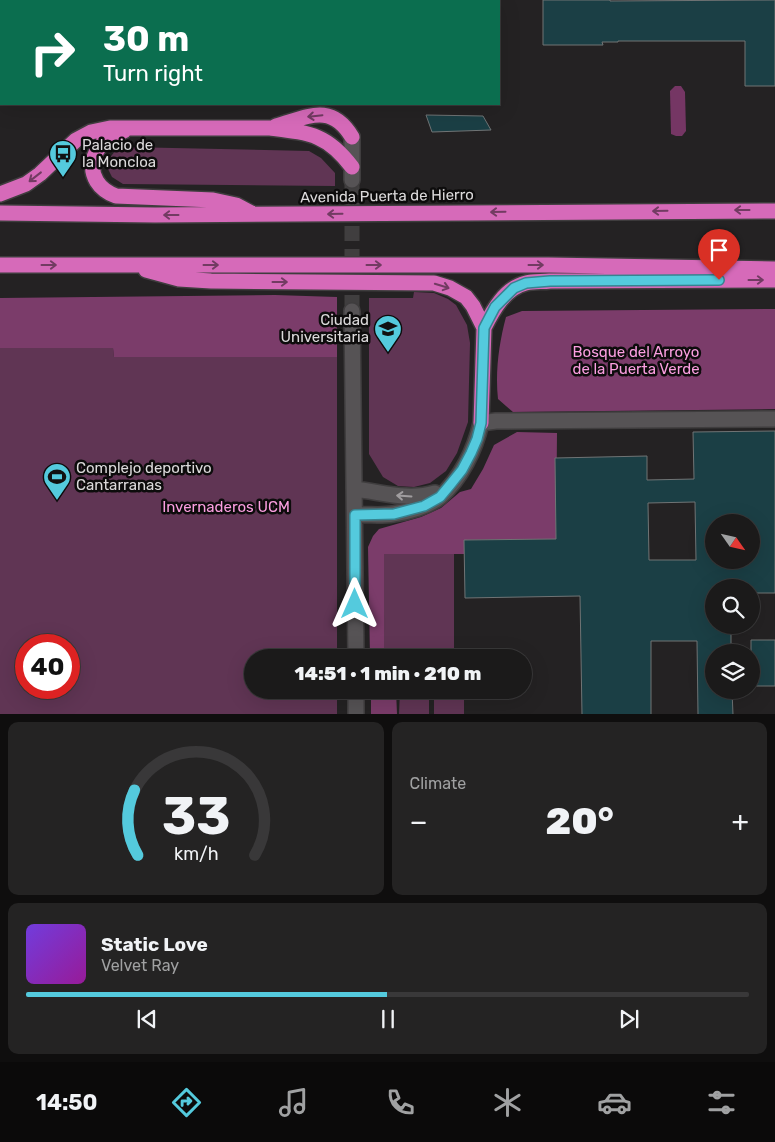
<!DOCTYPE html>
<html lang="en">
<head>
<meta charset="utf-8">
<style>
	body { margin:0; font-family:Rubik,sans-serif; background:#242323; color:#f1f3f6; height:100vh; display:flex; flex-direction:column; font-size:19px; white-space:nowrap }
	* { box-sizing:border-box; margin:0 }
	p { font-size:16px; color:#a0a1a2 }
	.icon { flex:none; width:28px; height:28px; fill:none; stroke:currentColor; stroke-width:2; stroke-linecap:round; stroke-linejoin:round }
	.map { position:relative; height:714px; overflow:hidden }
	.sheet { display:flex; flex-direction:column; gap:8px; padding:8px; background:#0f0e0e; flex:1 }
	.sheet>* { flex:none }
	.hud { position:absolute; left:0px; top:0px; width:500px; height:105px; box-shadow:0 5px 20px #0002,0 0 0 1px #393839; background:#0b6e4f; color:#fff; overflow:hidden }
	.needle { width:32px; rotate:124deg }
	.tools { position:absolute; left:705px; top:514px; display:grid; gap:10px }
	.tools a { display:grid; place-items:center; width:55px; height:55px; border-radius:50%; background:#1b1a1a; box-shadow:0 5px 20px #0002,0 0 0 1px #393839; font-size:25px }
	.speed { position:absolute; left:15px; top:634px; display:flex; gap:10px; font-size:25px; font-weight:700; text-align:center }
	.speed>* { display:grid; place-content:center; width:65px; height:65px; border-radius:50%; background:#1b1a1a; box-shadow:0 5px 20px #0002,0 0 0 1px #393839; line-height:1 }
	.speed .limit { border:8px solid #d22; background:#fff; color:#111 }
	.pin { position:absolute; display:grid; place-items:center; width:42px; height:42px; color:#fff; margin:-51px -21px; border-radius:50% 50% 50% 0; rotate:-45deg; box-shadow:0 0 5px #0007 }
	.pin .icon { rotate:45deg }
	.me { position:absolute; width:55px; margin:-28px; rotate:0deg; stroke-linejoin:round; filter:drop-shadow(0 0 4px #0008) }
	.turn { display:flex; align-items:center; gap:18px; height:105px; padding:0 20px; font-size:22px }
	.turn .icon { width:65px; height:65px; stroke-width:2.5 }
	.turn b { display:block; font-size:35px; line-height:42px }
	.big { font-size:38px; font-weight:800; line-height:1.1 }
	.sheet .widget { flex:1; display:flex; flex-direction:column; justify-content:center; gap:8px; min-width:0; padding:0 18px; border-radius:10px; background:#242323 }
	.sheet .dial { align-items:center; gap:0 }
	.dial svg { height:130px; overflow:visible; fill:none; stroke:#393839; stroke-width:7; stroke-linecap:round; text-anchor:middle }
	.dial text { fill:#f1f3f6; stroke:none }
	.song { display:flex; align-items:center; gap:15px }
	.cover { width:60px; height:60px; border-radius:8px; background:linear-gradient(135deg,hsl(260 70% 55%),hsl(300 70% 35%)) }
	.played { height:5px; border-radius:2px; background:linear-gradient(90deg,#54cadd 50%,#393839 50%) }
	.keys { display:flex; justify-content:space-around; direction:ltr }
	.heat { display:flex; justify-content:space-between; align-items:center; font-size:28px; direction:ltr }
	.sheet .tiles { flex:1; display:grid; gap:8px; grid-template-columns:1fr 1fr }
	.widget:last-child { grid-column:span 2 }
	.trip { position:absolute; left:244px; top:649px; width:288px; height:50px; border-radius:25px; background:#1b1a1a; box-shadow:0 5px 20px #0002,0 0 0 1px #393839; font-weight:800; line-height:50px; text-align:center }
	.menu { display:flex; height:80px; justify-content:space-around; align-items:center; background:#0b0a0a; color:#a0a1a2 }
	.menu .icon { width:35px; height:35px }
	.menu .selected { color:#54cadd }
	.menu b { font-size:22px; color:#f1f3f6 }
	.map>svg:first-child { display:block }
	.green { fill:#603554; fill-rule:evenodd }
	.forest { fill:#7b3c6a }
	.water { fill:#753664 }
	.building { fill:#1b3f45; stroke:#707475; fill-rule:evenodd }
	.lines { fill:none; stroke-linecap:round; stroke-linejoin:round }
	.minor-tunnel { stroke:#403e3f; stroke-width:15; stroke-dasharray:15 8; stroke-linecap:butt }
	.minor-casing { stroke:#3f3d3e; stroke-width:18 }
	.highway-casing { stroke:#3f3d3e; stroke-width:18 }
	.minor { stroke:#565355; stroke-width:15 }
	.highway { stroke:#d66ab9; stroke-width:15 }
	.oneway { stroke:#723b62 }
	.oneway2 { stroke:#a09d9f }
	.route-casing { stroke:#378390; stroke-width:12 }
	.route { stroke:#54cadd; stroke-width:9 }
	.labels { text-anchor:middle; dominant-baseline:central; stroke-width:5; stroke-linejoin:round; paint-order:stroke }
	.poi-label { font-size:15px; fill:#dcdadb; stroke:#0d0c0c; text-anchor:start }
	.street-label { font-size:15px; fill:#dcdadb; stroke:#0d0c0c }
	.park-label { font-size:15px; fill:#fb9ee0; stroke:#0d0c0c }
</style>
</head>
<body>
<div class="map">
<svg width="775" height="715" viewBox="0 0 775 715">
	<rect width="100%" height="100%" fill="#242223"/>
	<path class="green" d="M 126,147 L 309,151 L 321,158 L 335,173 L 335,186 L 123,184 L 112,177 L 108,169 L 109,159 L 115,151 Z
		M 414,292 L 434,293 L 448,299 L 456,305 L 467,325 L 470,343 L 468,422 L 457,453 L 446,471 L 430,483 L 414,487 L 398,486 L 383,477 L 369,454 L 369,298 L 413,298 Z
		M 0,348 L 113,348 L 114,357 L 337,357 L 337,657 L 252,658 L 252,690 L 337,690 L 337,714 L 0,714 ZM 26,645 L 69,645 L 69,688 L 26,688 Z
		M 384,553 L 454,553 L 454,657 L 384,657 Z
		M 400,690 L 429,690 L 429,714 L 399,714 Z
		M 434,690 L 464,690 L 464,714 L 434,714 Z"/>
	<path class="forest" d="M 275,295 L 337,297 L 337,357 L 114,357 L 113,348 L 0,348 L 0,298 Z
		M 775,309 L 775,409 L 513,412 L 498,399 C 495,372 499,343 506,317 L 522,311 Z
		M 517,432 L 557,433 L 556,539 L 464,540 L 464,554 L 384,554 L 384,657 L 370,657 L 368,547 L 373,536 L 379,529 L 421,517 L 441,508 L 460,492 L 471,489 L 483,469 L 494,445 Z
		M 371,690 L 396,690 L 397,714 L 371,714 Z"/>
	<path class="water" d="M 675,86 L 681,86 L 685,92 L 686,131 L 682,136 L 676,136 L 671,134 L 670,91 Z"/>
	<path class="building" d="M 543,0 L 610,0 L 610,1 L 775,0 L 775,86 L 745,86 L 745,41 L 618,41 L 618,42 L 602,42 L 603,45 L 543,45 Z
		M 426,115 L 483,116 L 491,130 L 432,132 Z
		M 775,431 L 775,593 L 751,593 L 751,588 L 714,588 L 714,625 L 731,625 L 731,652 L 714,652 L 714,690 L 732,690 L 733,715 L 698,715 L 697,641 L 651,641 L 651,715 L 582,715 L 580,596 L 465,598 L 464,540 L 556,539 L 555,458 L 647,456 L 647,480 L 694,479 L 693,432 ZM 695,502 L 696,560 L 649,560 L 648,503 ZM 714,522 L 751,522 L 751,560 L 714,560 Z
		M 751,640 L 775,640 L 775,686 L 751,686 Z"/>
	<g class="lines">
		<path class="minor-tunnel" d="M 352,180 L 352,311"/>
		<defs>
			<path id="minor" d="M 352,180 L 352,137
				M 352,311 L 356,658
				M 354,489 C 382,492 408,501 435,493
				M 355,515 C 367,514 381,516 393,514 C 408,512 429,506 440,497 C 461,478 475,450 481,423 L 496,421 L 775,419
				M 356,690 L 356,715"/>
			<path id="highway" d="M 276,126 C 308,117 331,102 352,137
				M 124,131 C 89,140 79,182 116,196 L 213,200 L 236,205 L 253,214
				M 0,194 L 26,184 L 40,174 L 76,140 L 91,132 L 110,128 L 270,128 C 310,133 327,134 352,167
				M 0,213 L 155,215 L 775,211
				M 0,265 L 549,265 L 775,269
				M 146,270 L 179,279 L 211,281 L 434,283 L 450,288 L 466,297 L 473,306 L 484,328 L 481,423
				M 484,328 C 493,310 505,288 526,283 C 534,281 542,282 550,281 L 775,280"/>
		</defs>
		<use href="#minor" class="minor-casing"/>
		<use href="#highway" class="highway-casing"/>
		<use href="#minor" class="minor"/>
		<use href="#highway" class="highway"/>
	</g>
	<defs><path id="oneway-shaft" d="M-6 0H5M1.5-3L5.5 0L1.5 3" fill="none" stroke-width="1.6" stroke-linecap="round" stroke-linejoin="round" transform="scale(1.25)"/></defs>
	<g class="oneway">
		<use href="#oneway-shaft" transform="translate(315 116) rotate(174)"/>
		<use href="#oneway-shaft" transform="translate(35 177) rotate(142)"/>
		<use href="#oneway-shaft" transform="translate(742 210) rotate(-180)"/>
		<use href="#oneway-shaft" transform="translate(660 211) rotate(179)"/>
		<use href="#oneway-shaft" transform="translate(498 212) rotate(179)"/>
		<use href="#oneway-shaft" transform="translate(335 214) rotate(179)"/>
		<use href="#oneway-shaft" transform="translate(171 215) rotate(180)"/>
		<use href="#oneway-shaft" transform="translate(49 265)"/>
		<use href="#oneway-shaft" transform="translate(211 265)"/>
		<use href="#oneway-shaft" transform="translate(374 265)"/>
		<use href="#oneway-shaft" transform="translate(536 265)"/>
		<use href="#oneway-shaft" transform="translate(756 280)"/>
		<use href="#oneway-shaft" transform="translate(280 282)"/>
		<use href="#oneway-shaft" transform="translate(442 286) rotate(17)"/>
	</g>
	<use class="oneway2" href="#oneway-shaft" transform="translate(404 496) rotate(-176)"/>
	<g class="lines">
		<defs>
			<path id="route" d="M 355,604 L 355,515 L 394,514 L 424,506 L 440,497 L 450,485 L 462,470 L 471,453 L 477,439 L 481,423 L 484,328 L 495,307 L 514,288 L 526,283 L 550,281 L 719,280"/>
		</defs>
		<use href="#route" class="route-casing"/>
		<use href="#route" class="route"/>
	</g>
	<defs>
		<symbol id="bus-pin" viewBox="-11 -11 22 30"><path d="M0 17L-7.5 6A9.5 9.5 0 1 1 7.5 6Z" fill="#54cadd" stroke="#0d0c0c"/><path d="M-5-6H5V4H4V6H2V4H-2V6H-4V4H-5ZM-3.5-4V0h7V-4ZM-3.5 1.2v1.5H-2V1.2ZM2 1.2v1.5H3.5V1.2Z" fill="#111"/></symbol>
		<symbol id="university-pin" viewBox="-11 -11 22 30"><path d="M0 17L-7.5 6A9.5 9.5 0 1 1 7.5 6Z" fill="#54cadd" stroke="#0d0c0c"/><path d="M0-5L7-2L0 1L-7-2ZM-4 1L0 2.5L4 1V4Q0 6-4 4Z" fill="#111"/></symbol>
		<symbol id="stadium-pin" viewBox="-11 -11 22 30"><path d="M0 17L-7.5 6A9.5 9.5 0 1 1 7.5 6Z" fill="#54cadd" stroke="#0d0c0c"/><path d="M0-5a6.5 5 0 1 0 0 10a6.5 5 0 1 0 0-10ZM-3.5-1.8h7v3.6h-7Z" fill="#111"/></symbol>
	</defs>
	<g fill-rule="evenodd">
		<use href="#bus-pin" x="47" y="138" width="32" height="43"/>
		<use href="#university-pin" x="372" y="313" width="32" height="43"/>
		<use href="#stadium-pin" x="41" y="461" width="32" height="43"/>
	</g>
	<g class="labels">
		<g class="poi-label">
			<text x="82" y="145">Palacio de<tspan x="82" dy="17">la Moncloa</tspan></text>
			<text x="369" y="320" text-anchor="end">Ciudad<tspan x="369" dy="17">Universitaria</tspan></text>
			<text x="76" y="468">Complejo deportivo<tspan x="76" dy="17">Cantarranas</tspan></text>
		</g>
		<g class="street-label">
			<text transform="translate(387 196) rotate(-1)">Avenida Puerta de Hierro</text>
		</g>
		<g class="park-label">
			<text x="636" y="352">Bosque del Arroyo<tspan x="636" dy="17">de la Puerta Verde</tspan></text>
			<text x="226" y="507">Invernaderos UCM</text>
		</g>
	</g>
</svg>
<div class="tools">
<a><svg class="needle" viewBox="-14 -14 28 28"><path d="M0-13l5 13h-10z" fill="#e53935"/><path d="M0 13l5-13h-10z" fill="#a0a1a2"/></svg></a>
<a><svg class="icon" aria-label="search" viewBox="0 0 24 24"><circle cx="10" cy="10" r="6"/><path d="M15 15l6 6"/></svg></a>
<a><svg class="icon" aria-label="layers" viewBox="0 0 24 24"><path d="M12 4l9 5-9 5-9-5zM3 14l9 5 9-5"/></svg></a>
</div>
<div class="speed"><div class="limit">40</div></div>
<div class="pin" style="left:719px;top:280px;background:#d93025"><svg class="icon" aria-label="arrive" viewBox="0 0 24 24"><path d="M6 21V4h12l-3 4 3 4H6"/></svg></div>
<svg class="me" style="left:355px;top:604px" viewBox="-20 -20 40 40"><path d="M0-17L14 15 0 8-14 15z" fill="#54cadd" stroke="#fff" stroke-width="4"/></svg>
<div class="trip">14:51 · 1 min · 210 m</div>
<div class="hud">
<div class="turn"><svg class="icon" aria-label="right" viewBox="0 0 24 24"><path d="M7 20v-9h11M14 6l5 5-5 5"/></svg><div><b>30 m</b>Turn right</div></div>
</div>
</div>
<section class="sheet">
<div class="tiles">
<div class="widget dial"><svg viewBox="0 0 100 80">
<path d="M14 69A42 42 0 1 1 86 69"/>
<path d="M14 69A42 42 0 0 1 12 29" stroke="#54cadd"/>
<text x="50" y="56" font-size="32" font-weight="700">33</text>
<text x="50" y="72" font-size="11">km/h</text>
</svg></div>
<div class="widget"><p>Climate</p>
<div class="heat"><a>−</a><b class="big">20°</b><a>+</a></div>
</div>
<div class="widget">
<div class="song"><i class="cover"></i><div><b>Static Love</b><p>Velvet Ray</p></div></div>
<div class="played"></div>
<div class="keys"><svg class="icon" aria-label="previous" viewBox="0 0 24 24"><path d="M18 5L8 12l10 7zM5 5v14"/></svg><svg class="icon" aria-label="pause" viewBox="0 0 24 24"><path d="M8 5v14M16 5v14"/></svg><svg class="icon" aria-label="next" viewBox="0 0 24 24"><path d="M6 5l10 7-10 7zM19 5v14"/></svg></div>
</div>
</div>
</section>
<nav class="menu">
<b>14:50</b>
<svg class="icon selected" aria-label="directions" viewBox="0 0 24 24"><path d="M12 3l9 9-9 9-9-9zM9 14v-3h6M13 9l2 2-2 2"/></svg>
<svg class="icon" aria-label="music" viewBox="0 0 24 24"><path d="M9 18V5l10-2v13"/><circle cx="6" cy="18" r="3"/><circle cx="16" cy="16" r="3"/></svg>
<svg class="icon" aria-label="phone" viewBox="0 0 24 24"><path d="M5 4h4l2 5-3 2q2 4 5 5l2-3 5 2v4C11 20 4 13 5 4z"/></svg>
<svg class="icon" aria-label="climate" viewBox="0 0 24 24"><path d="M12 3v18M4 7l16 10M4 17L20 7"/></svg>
<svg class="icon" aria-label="car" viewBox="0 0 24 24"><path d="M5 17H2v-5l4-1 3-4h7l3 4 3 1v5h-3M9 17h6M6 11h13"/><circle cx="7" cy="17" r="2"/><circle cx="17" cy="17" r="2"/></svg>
<svg class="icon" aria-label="filters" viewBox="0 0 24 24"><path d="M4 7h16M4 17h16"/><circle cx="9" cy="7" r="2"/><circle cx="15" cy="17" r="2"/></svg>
</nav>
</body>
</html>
